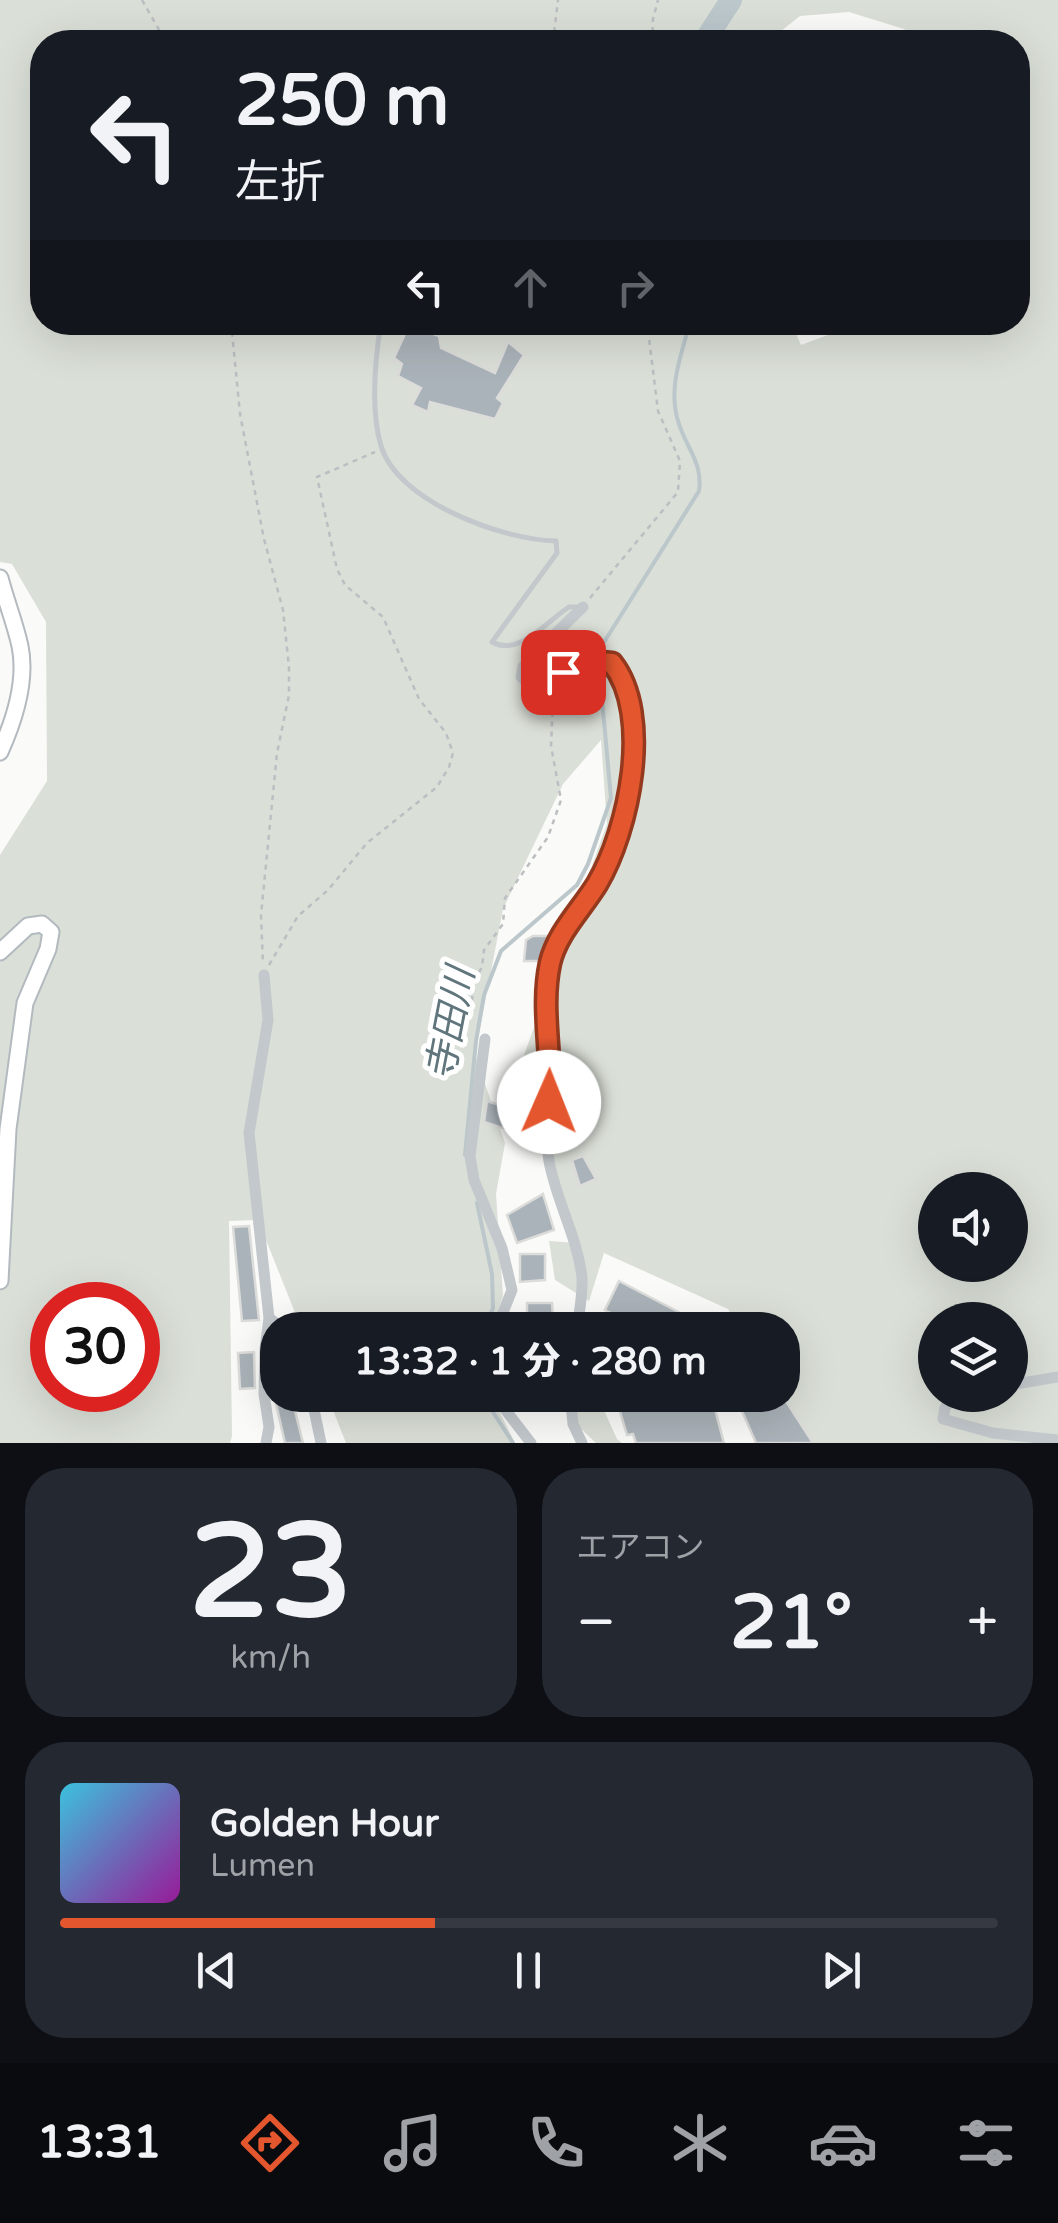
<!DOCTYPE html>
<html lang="ja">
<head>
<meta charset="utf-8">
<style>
	body { margin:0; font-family:"Varela Round","Noto Sans JP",sans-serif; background:#242831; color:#f1f3f6; height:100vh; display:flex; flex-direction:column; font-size:38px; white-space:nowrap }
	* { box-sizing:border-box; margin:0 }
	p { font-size:32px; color:#9ea1a6 }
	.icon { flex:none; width:55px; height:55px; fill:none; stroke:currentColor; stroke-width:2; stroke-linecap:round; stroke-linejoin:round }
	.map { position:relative; height:1443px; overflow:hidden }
	.side { display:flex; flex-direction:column; gap:25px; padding:25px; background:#0d0f14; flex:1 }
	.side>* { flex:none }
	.top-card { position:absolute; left:30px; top:30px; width:1000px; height:305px; border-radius:40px; box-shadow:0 10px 40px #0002; background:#171b24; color:#f1f3f6; overflow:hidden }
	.buttons { position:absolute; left:918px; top:1172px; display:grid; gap:20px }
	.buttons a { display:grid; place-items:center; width:110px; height:110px; border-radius:50%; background:#171b24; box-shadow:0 10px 40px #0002; font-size:50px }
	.speed { position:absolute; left:30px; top:1282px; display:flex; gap:20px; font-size:50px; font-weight:700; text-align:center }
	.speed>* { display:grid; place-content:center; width:130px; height:130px; border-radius:50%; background:#171b24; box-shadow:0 10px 40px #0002; line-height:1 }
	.speed .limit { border:15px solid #d22; background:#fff; color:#111 }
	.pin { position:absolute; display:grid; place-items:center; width:85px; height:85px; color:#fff; margin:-42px; border-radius:20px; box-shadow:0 5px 15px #0006 }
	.me { position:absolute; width:110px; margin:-55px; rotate:1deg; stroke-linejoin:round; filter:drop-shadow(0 0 8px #0008) }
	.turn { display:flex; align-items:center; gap:35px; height:210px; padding:0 40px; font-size:45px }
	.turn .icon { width:130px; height:130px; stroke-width:2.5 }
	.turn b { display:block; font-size:70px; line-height:85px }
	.lanes { display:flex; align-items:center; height:95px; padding:0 40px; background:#0003; justify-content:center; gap:50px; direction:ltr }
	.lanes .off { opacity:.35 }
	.big { font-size:75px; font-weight:800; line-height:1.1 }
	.side .tile { flex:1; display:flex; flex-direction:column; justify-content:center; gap:15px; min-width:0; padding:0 35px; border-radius:40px; background:#242831 }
	.side .dial { align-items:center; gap:0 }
	.dial b { font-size:130px; line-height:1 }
	.song { display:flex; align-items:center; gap:30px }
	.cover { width:120px; height:120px; border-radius:15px; background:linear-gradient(135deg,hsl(190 70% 55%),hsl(300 70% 35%)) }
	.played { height:10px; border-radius:5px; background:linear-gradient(90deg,#e4572e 40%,#363941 40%) }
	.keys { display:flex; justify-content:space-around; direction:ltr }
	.heat { display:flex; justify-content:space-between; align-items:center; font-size:55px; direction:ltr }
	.side .tiles { flex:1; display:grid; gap:25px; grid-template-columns:1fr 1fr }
	.tile:last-child { grid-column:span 2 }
	.trip { position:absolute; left:260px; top:1312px; width:540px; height:100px; border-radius:40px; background:#171b24; box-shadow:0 10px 40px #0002; font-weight:800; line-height:100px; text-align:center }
	.tab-bar { display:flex; height:160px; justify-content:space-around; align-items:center; background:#090b0e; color:#9ea1a6 }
	.tab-bar .icon { width:70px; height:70px }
	.tab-bar .selected { color:#e4572e }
	.tab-bar b { font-size:45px; color:#f1f3f6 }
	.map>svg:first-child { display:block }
	.green { fill:#dadfd7; fill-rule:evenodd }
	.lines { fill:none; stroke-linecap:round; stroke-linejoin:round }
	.stream { stroke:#bbc7cb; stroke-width:4 }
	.river { stroke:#bbc7cb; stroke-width:22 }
	.building { fill:#aab3b9; stroke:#dcdcda; stroke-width:2.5 }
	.secondary-casing { stroke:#b3babf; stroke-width:19 }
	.path { stroke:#bbbfc2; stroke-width:2.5; stroke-dasharray:5 5; stroke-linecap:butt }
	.lane { stroke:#c3c8cc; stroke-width:5 }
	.street { stroke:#c3c8cc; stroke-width:11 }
	.secondary { stroke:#fff; stroke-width:15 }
	.route-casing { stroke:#94391e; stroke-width:25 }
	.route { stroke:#e4572e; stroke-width:18 }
	.labels { text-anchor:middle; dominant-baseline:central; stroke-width:10; stroke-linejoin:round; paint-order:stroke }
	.water-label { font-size:38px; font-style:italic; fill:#60757c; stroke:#fff }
</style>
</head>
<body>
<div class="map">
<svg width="1058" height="1443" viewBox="0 0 1058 1443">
	<rect width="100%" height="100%" fill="#fafaf8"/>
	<path class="green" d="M 0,0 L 1058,0 L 1058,1443 L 812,1443 L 779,1395 L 782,1395 L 782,1330 L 740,1330 L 728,1309 L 604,1253 L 589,1301 L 555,1280 L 549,1241 L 576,1243 L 549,1163 L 523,1058 L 607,824 L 601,740 L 563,784 L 503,909 L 475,1054 L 505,1143 L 496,1194 L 503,1296 L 491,1330 L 302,1330 L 258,1220 L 229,1221 L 232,1436 L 230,1443 L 0,1443 L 0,855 L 47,781 L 46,622 L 12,564 L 0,562 ZM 849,12 L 904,29 L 916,42 L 1018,42 L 1018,261 L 1021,278 L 1018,280 L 1018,322 L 860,323 L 801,345 L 791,322 L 42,322 L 42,42 L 767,42 L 800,16 ZM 935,1190 L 1010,1190 L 1010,1265 L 935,1265 ZM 52,1305 L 138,1305 L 138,1390 L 52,1390 ZM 935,1320 L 1010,1320 L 1010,1395 L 935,1395 Z
		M 327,1395 L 491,1395 L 515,1443 L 346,1443 Z
		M 567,1395 L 597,1395 L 617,1439 L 622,1443 L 596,1443 L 576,1424 Z"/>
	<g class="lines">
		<path class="stream" d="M 600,657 L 601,647 L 699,491 C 703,463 687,449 679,424 C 667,390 681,356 690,322
			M 465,1155 L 476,1041 L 484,995 L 501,951 L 577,885 L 588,864 L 611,798 L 599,666
			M 477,1203 L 492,1274 L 493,1308 L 484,1330
			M 482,1395 L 513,1443"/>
		<path class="river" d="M 704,42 L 731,0"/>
	</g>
	<path class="building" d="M 409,325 L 439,336 L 441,348 L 495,373 L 508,342 L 524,355 L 497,398 L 503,403 L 495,419 L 430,402 L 428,412 L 412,405 L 421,388 L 398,376 L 402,364 L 394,358 Z
		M 533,936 L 548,936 L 541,961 L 524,961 L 526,940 Z
		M 487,1101 L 531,1115 L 525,1135 L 484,1122 Z
		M 583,1156 L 596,1179 L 580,1186 L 572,1160 Z
		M 543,1194 L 554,1230 L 517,1243 L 507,1215 Z
		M 249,1226 L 259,1320 L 242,1321 L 233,1227 Z
		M 520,1254 L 545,1254 L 545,1280 L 520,1282 Z
		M 619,1281 L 713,1330 L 642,1330 L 605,1310 Z
		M 527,1303 L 552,1303 L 553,1318 L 527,1319 Z
		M 254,1352 L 255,1388 L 240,1389 L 238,1353 Z
		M 274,1395 L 291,1395 L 303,1443 L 285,1443 Z
		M 608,1395 L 711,1395 L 724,1443 L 636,1443 L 633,1434 L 627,1435 L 618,1405 L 611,1405 Z
		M 735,1395 L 782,1395 L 813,1443 L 756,1443 Z"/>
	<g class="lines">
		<defs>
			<path id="secondary" d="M 0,578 C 6,601 15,623 20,646 C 27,680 14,721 0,752
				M 0,952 L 28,926 L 42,924 L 51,932 L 48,949 L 25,1003 L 8,1129 L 0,1281"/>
		</defs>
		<use href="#secondary" class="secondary-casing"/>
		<path class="path" d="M 142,0 L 166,42
			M 553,42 L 558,0
			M 652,42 L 653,19 L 658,0
			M 231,322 L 240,414 L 264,539 L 283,610 L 289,667 L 289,695 L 277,753 L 261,915 L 263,964
			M 590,598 L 678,492 L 680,461 L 658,411 L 647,322
			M 269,965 L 298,916 L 328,890 L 367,843 L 437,787 L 449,767 L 453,753 L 446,733 L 419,699 L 383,617 L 345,585 L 337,569 L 317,477 L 375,452
			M 472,1001 L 473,983 L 482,967 L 484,950 L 503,924 L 505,898 L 548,837 L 561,800 L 551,746 L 553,701"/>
		<path class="lane" d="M 381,322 C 375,360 370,409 381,446 C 398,502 503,540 556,541 L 557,553 L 492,642 C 519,657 547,621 569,607 L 580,607"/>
		<path class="street" d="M 264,975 L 268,1020 L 249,1133 L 269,1318 L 265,1349 L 264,1394 L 269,1427 L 266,1443
			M 485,1039 L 470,1156 L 474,1180 L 502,1248 L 512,1290 L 496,1330
			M 269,1318 L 285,1330
			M 577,1330 C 579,1313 583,1294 582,1277 C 577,1236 556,1200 549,1161 C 543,1130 552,1101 552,1070 C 552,1034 543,1001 550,965 C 557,932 585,909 599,880 C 627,824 653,717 612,663 C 572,659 576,655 554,689 L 536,689 L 521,677 L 523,667 L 530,658 L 583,607
			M 1010,1385 L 1058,1377
			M 311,1395 L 321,1443
			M 494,1395 L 531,1443
			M 570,1395 L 573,1424 L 582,1443
			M 954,1395 L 945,1408 L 943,1419 L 993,1433 L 1058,1440"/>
		<use href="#secondary" class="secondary"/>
	</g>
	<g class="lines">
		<defs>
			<path id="route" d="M 549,1102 C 553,1056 540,1009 550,963 C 557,933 581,910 597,884 C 629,830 653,715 612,663 L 576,660 L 563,672"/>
		</defs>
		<use href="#route" class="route-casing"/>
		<use href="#route" class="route"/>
	</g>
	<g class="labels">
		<g class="water-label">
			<text transform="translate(451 1024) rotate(-79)">寺田川</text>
		</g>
	</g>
</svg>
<div class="buttons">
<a><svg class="icon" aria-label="sound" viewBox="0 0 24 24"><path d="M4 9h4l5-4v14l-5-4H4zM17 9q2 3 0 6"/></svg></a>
<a><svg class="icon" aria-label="layers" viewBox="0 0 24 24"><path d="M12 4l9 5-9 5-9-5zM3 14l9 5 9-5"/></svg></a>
</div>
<div class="speed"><div class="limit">30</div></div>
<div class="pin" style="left:563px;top:672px;background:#d93025"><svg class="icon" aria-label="arrive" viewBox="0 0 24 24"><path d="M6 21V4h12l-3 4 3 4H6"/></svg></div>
<svg class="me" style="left:549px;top:1102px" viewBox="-20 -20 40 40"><circle r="19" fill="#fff"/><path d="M0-13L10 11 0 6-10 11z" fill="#e4572e"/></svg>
<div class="trip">13:32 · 1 分 · 280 m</div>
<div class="top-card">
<div class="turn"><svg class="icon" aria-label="left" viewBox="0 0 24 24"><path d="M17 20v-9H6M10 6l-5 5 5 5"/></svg><div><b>250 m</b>左折</div></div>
<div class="lanes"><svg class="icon" aria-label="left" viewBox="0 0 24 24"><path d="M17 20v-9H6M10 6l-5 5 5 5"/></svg><svg class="icon off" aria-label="ahead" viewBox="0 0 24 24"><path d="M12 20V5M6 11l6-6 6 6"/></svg><svg class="icon off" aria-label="right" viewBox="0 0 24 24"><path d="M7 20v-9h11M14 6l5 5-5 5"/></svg></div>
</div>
</div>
<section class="side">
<div class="tiles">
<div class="tile dial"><b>23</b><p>km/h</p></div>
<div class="tile"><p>エアコン</p>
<div class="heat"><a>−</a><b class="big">21°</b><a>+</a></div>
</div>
<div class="tile">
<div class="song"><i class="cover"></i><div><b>Golden Hour</b><p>Lumen</p></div></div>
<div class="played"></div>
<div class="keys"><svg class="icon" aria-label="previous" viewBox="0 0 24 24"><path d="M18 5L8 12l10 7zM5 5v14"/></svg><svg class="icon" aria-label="pause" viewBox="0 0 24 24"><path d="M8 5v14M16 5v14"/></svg><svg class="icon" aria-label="next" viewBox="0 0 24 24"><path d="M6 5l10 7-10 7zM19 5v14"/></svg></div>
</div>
</div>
</section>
<nav class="tab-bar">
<b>13:31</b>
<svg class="icon selected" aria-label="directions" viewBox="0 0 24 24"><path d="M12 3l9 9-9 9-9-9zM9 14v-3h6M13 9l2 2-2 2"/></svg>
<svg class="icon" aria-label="music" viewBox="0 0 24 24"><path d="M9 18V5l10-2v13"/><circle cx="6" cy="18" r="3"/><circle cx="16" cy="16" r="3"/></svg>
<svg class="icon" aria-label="phone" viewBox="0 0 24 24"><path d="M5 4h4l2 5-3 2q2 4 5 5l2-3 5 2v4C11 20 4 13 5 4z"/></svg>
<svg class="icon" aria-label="climate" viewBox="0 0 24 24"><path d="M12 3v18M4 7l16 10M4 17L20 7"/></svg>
<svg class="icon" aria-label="car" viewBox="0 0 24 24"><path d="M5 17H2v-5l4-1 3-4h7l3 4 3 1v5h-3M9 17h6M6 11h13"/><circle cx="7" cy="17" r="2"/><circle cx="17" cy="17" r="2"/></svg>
<svg class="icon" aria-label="filters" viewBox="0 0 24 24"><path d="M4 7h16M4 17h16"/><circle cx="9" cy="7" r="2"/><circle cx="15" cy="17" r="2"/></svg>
</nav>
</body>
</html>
